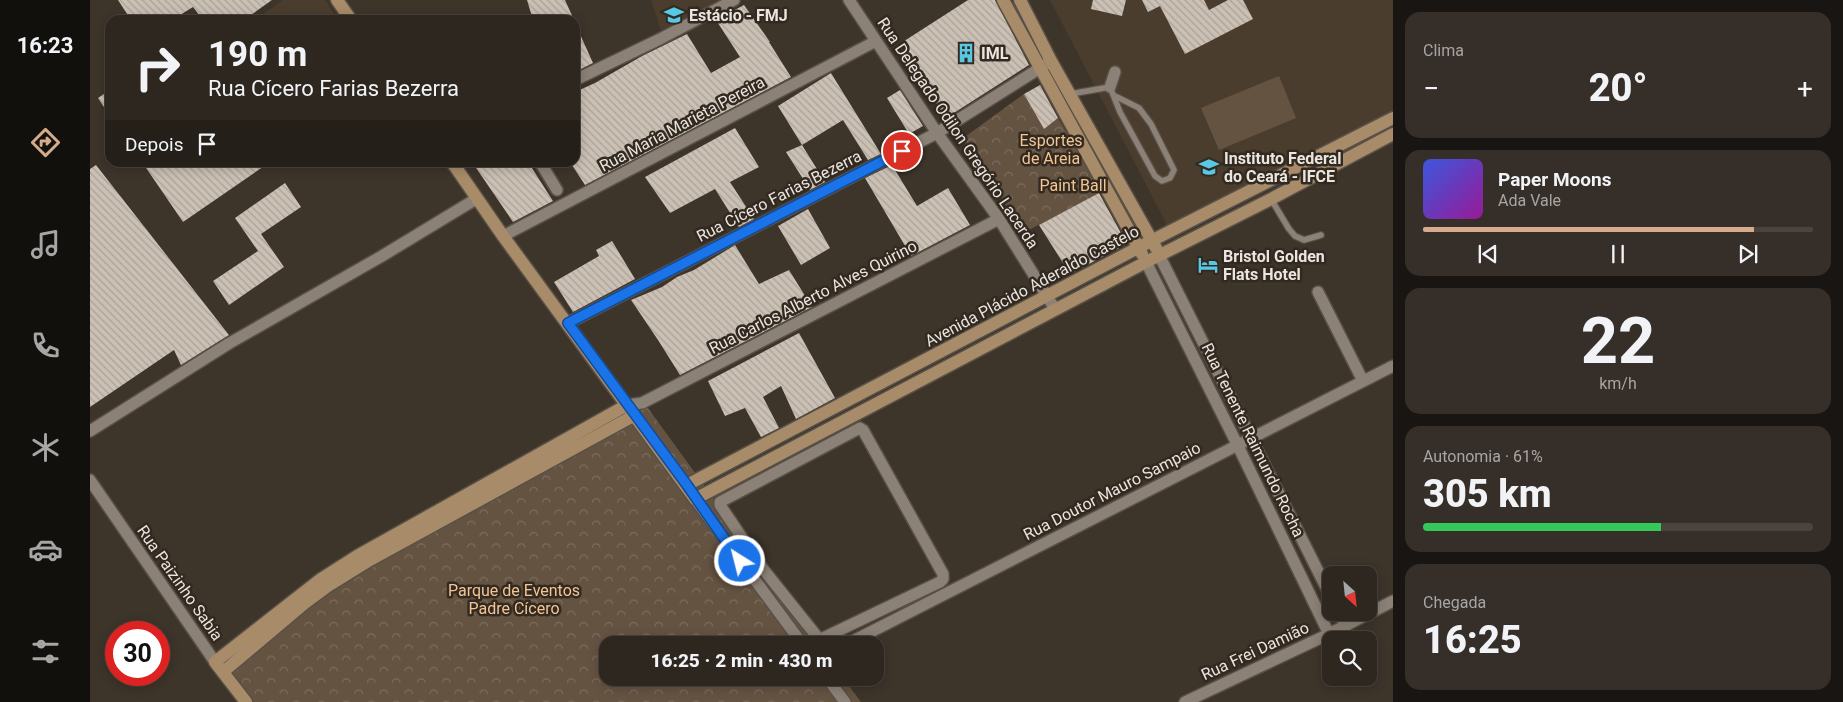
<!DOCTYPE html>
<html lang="pt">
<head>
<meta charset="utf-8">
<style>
	body { margin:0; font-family:Roboto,sans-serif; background:#362f29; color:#f1f3f6; height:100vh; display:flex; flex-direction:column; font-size:19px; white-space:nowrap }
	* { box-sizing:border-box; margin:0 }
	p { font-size:16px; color:#a7a5a5 }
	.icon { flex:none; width:28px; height:28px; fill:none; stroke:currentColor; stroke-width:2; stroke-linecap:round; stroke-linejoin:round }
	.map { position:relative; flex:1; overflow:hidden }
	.details { display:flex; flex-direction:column; gap:12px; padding:12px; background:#191512; width:450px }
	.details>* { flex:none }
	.hud { position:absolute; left:15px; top:15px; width:475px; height:152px; border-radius:15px; box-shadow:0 2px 12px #0003,0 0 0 1px #49443e; background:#2e2720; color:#f1f3f6; overflow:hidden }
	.needle { width:32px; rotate:153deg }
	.tools { position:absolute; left:1232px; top:566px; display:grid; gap:10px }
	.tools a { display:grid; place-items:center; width:55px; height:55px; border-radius:10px; background:#2e2720; box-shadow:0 2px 12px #0003,0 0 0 1px #49443e; font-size:25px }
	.speed { position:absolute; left:15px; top:621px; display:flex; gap:10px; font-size:25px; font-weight:700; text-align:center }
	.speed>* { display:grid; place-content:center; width:65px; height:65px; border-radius:50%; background:#2e2720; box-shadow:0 2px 12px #0003,0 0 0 1px #49443e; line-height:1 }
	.speed .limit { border:8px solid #d22; background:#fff; color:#111 }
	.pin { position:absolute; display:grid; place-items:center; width:42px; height:42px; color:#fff; margin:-21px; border:2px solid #fff; border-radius:50%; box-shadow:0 1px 5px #0007 }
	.me { position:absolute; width:55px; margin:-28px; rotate:324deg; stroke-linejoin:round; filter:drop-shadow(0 0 4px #0008) }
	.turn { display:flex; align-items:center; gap:18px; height:105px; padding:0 20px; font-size:22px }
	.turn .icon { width:65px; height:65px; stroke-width:2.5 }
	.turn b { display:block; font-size:35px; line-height:42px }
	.then { display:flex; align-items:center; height:48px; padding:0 20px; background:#0003; gap:10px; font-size:19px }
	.big { font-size:38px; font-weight:800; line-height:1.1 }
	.details .tile { flex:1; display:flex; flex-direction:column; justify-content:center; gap:8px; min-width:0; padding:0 18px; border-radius:15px; background:#362f29 }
	.details .dial { align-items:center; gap:0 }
	.dial b { font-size:65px; line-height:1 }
	.song { display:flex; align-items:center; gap:15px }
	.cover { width:60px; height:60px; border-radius:8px; background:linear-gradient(135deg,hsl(230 70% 55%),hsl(300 70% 35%)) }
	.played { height:5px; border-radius:2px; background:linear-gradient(90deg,#d6ab8b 85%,#49443e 85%) }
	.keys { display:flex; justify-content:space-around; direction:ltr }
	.heat { display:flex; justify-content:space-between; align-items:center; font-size:28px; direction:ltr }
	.charge { height:8px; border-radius:4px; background:linear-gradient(90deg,#34c759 61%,#49443e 0) }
	.trip { position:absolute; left:509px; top:636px; width:285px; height:50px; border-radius:15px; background:#2e2720; box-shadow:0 2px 12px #0003,0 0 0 1px #49443e; font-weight:800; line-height:50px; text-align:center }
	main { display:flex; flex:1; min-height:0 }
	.dock { display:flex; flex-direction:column; width:90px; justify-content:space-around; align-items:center; background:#12100d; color:#a7a5a5 }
	.dock .icon { width:35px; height:35px }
	.dock .selected { color:#d6ab8b }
	.dock b { font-size:22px; color:#f1f3f6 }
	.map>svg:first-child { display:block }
	.built { fill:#4b3d2e }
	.grass { fill:#655342 }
	.forest { fill:url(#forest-crowns) }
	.building { fill:url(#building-back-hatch) }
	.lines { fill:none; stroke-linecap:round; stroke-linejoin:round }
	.lane-casing { stroke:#585047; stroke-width:8 }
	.street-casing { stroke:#585047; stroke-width:14 }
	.secondary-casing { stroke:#585047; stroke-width:15 }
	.lane { stroke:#8c8176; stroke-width:5.5 }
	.street { stroke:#8c8176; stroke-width:11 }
	.secondary { stroke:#a88b68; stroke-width:12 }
	.route-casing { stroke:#114b97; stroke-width:12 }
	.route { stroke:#1a73e8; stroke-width:9 }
	.labels { text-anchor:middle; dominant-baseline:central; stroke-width:5; stroke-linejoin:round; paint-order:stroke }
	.poi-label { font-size:16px; font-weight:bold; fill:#ebe5df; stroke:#322a20; text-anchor:start }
	.street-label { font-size:16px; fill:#ebe5df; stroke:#322a20 }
	.park-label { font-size:16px; fill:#f3c594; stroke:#322a20 }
</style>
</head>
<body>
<main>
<nav class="dock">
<b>16:23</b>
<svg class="icon selected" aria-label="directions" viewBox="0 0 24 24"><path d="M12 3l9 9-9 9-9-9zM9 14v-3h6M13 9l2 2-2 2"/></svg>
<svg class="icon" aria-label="music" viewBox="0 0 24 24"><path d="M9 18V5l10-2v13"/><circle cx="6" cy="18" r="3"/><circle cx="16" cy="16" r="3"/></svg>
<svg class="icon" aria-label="phone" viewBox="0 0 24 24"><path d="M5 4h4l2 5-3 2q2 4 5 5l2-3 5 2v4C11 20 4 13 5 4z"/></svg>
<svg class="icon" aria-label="climate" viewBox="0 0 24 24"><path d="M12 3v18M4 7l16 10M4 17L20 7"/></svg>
<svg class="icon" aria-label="car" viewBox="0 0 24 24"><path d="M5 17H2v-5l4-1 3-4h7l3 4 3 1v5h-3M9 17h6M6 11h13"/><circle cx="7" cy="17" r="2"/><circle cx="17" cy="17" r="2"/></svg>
<svg class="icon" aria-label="filters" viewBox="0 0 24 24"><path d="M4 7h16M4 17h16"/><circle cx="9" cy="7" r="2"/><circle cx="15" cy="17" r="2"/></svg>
</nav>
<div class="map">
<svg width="1303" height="702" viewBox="0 0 1303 702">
	<defs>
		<pattern id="forest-crowns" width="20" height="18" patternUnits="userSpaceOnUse" patternTransform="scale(1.25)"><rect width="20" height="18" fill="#655342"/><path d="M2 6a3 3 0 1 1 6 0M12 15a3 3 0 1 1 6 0" fill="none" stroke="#7b6c5d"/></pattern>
		<pattern id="building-back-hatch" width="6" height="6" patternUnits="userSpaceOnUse" patternTransform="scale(1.25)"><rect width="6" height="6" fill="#cbc0b4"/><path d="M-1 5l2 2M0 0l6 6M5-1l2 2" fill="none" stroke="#aaa198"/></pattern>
	</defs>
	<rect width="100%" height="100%" fill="#3d342a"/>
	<path class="built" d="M 193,0 L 235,0 L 248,20 L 165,20 Z
		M 561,0 L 631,0 L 571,30 Z
		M 960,0 L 1303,0 L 1303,110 L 1077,225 Z"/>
	<path class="grass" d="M 1189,76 L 1206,118 L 1129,150 L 1111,108 Z"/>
	<path class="forest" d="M 934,94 L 954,128 L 968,118 L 1012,192 L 933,233 L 895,172 L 872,139 Z
		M 555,404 L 730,645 L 518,645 L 518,678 L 753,678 L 771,702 L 157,702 L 135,672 L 221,598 L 534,421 Z"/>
	<path class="building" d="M 28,0 L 182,0 L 154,20 L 113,20 L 103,7 L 82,20 L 41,20 Z
		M 437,0 L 475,0 L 484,20 L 443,20 Z
		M 878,0 L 905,0 L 939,65 L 856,118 L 808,45 Z
		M 1003,0 L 1036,0 L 1032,16 L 1001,9 Z
		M 1052,0 L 1114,0 L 1119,10 L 1138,0 L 1153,0 L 1163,19 L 1095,54 L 1070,6 L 1058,12 Z
		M 654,5 L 680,42 L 679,42 L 701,77 L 495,185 L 480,162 L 485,162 L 485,92 L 505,83 L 552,56 L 597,34 L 621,73 L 650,57 L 626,20 Z
		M 485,23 L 503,63 L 485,72 Z
		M 741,73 L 791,154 L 778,160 L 753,120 L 712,145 L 688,106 Z
		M 950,85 L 968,118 L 954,129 L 934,94 Z
		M 20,90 L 20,116 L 8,98 Z
		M 810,90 L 833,126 L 819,134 L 797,98 Z
		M 645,128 L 669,167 L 640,182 L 664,219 L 649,227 L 625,189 L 580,213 L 555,177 Z
		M 712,145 L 735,182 L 720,190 L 696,152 Z
		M 52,162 L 180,162 L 93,222 Z
		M 382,162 L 438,162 L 463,201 L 423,222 Z
		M 6,165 L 139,335 L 91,365 L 84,350 L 0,407 L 0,169 Z
		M 802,165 L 827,206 L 858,188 L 880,225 L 821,256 L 775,178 Z
		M 195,183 L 211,207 L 171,234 L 194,267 L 139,305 L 123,281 L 168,251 L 145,218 Z
		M 1009,193 L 1037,244 L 980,274 L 949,225 Z
		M 718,209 L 740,248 L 711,265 L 688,226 Z
		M 522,241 L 545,279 L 483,312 L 464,282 L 509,256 L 506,250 Z
		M 645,245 L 669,284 L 699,270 L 722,307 L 590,375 L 568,340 L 541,300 L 572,287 L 587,277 L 604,270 Z
		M 709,333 L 745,398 L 706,419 L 691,386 L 673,397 L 689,428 L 671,437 L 655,408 L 635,416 L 618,381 Z"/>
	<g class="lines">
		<defs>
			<path id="lane" d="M 980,94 L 1020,87 L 1030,112 L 1065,176 L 1072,181 L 1080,178 L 1084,170 L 1061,124 L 1049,108 L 1025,96
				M 1181,199 L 1199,229 L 1205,236 L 1214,240 L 1231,235"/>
			<path id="street" d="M 759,0 L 847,133 L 909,219 L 965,309
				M 485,80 L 570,39 L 644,0
				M 1020,87 L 1025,72
				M 450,162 L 467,190
				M 413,236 L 786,41
				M 1069,255 L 1241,597
				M 1056,262 L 1148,446 L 1239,634
				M 1228,292 L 1273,381
				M 478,323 L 847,133 L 958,63
				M 537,405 L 552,403 L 909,219
				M 770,428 L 773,430 L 853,574 L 853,579 L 850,582 L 731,639 L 729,639 L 673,569 L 630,505 L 630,502 Z
				M 0,431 L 138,344 L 292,256 L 386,199
				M 0,480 L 125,662
				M 605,499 L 713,645
				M 1249,612 L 1256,626
				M 755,645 L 1303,366
				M 737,678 L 755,702
				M 1095,702 L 1239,634 L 1303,601"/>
			<path id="secondary" d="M 247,0 L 261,20
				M 913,0 L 1052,254
				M 930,0 L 961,61 L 1066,248
				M 362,162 L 413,236 L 605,499 L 1056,262 L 1181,199 L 1303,134
				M 597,485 L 1061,241 L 1303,118
				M 133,672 L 215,603 L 238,586 L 280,560 L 545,415
				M 156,702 L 125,662 L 231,579 L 267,556 L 537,405"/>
		</defs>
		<use href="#lane" class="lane-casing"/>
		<use href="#street" class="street-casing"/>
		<use href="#secondary" class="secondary-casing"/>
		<use href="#lane" class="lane"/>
		<use href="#street" class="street"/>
		<use href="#secondary" class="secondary"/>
	</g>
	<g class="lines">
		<defs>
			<path id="route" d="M 650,561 L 597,485 L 478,323 L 812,151"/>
		</defs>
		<use href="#route" class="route-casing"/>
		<use href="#route" class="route"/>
	</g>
	<defs>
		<symbol id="university-bare" viewBox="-9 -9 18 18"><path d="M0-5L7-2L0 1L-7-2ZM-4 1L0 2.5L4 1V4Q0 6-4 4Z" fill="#59c8e5" stroke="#322a20" stroke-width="2.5" paint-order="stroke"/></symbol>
		<symbol id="building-bare" viewBox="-9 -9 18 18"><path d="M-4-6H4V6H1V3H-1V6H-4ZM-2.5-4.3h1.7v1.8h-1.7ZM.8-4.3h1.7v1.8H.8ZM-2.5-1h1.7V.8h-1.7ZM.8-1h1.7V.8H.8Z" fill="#59c8e5" stroke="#322a20" stroke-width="2.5" paint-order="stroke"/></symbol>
		<symbol id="hotel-bare" viewBox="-9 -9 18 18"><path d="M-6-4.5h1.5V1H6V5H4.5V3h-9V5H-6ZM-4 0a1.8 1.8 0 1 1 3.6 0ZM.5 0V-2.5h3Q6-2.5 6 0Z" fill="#59c8e5" stroke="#322a20" stroke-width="2.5" paint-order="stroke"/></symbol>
	</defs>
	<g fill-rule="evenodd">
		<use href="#university-bare" x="570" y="1" width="28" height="28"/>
		<use href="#building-bare" x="862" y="39" width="28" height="28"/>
		<use href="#university-bare" x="1105" y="153" width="28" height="28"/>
		<use href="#hotel-bare" x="1104" y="251" width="28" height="28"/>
	</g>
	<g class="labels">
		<g class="poi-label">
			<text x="599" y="15">Estácio - FMJ</text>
			<text x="891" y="53">IML</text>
			<text x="1134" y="158">Instituto Federal<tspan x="1134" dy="18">do Ceará - IFCE</tspan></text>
			<text x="1133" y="256">Bristol Golden<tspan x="1133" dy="18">Flats Hotel</tspan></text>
		</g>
		<g class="street-label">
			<text transform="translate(592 124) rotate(-28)">Rua Maria Marieta Pereira</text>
			<text transform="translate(868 133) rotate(56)">Rua Delegado Odilon Gregório Lacerda</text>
			<text transform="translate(689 196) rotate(-27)">Rua Cícero Farias Bezerra</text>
			<text transform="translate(942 286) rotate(-28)">Avenida Plácido Aderaldo Castelo</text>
			<text transform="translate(723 297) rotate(-27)">Rua Carlos Alberto Alves Quirino</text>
			<text transform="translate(1163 440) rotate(64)">Rua Tenente Raimundo Rocha</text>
			<text transform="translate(1022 491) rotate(-27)">Rua Doutor Mauro Sampaio</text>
			<text transform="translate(90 583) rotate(55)">Rua Paizinho Sabia</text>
			<text transform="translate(1165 651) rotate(-25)">Rua Frei Damião</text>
		</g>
		<g class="park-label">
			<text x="961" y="140">Esportes<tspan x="961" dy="18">de Areia</tspan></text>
			<text x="983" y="185">Paint Ball</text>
			<text x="424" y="590">Parque de Eventos<tspan x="424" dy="18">Padre Cícero</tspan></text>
		</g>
	</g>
</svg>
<div class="tools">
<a><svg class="needle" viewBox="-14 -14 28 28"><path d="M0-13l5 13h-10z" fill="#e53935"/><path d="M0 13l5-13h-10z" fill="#a7a5a5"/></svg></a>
<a><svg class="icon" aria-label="search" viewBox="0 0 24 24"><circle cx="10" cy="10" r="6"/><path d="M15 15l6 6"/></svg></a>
</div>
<div class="speed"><div class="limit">30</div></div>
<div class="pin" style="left:812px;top:151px;background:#d93025"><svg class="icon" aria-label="arrive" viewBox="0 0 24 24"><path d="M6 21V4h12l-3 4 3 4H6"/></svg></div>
<svg class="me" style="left:650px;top:561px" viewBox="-20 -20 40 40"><circle r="17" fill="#1a73e8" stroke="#fff" stroke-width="3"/><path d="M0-11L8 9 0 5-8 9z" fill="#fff"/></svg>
<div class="trip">16:25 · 2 min · 430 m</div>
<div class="hud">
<div class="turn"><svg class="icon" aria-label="right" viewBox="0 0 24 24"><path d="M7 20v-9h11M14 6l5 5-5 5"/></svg><div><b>190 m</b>Rua Cícero Farias Bezerra</div></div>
<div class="then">Depois<svg class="icon" aria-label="arrive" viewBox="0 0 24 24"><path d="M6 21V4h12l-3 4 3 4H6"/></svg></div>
</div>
</div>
<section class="details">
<div class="tile"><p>Clima</p>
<div class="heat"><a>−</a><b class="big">20°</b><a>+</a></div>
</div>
<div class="tile">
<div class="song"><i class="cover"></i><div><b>Paper Moons</b><p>Ada Vale</p></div></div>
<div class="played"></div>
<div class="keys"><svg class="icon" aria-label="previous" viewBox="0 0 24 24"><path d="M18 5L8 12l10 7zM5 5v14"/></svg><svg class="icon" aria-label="pause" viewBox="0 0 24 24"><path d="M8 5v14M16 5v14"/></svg><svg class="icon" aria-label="next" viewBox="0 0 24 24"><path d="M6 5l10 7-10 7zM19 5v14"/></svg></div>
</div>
<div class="tile dial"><b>22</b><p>km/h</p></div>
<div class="tile"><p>Autonomia · 61%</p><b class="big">305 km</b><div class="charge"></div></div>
<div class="tile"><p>Chegada</p><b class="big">16:25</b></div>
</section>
</main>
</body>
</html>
